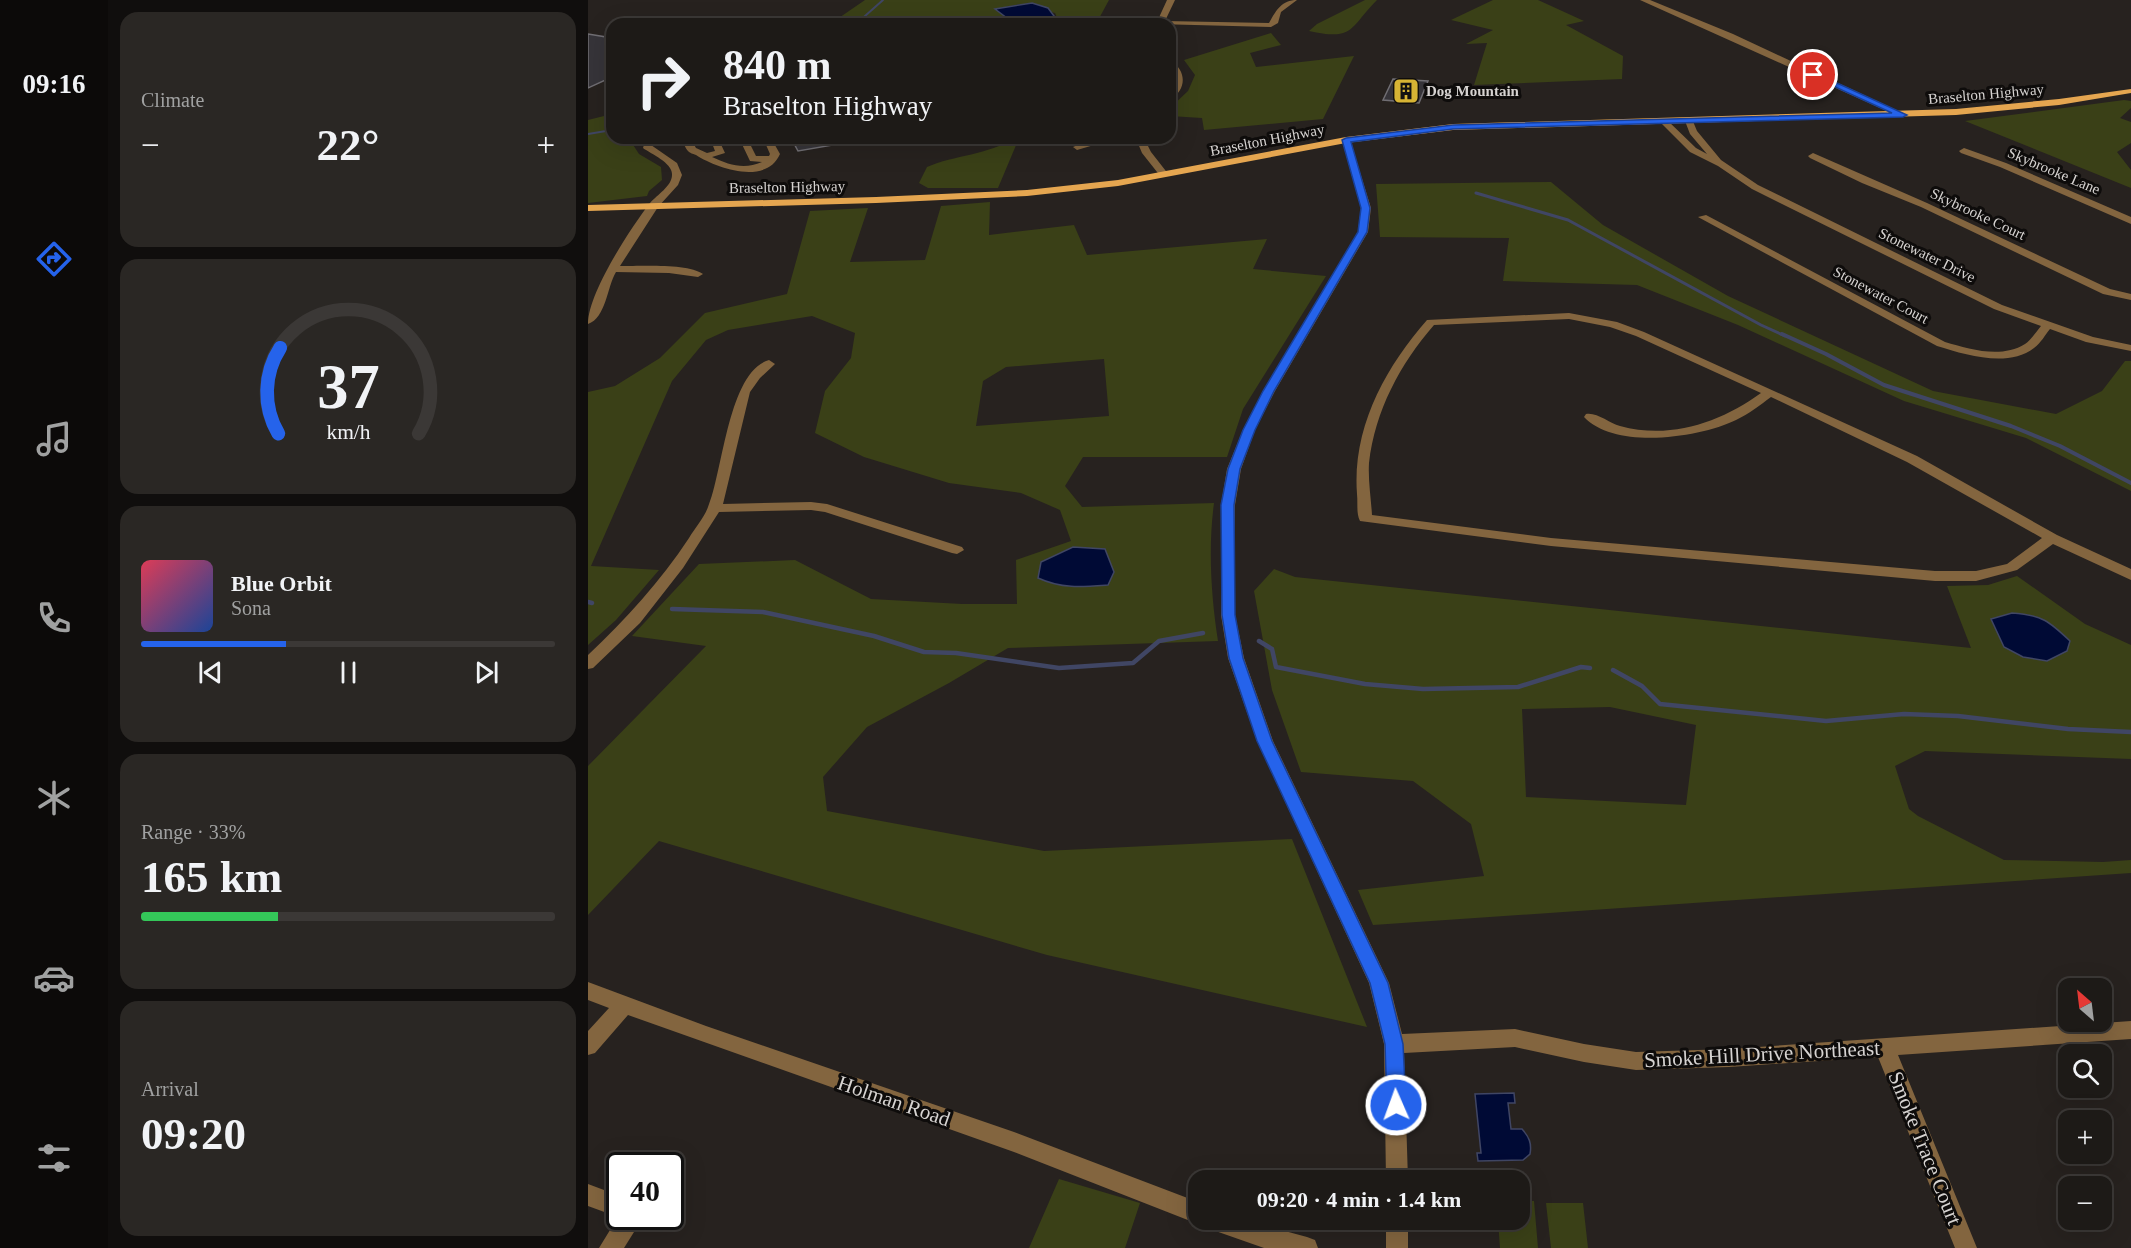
<!DOCTYPE html>
<html lang="en">
<head>
<meta charset="utf-8">
<style>
	body { margin:0; font-family:"Times New Roman",serif; background:#2a2724; color:#f1f3f6; height:100vh; display:flex; flex-direction:column; font-size:22px; white-space:nowrap }
	* { box-sizing:border-box; margin:0 }
	p { font-size:20px; color:#a0a1a1 }
	.icon { flex:none; width:33px; height:33px; fill:none; stroke:currentColor; stroke-width:2; stroke-linecap:round; stroke-linejoin:round }
	.map { position:relative; flex:1; overflow:hidden }
	.drawer { display:flex; flex-direction:column; gap:12px; padding:12px; background:#100e0d; width:480px }
	.drawer>* { flex:none }
	.hud { position:absolute; left:18px; top:18px; width:570px; height:126px; border-radius:18px; box-shadow:0 6px 24px #0002,0 0 0 2px #3b3836; background:#1d1a17; color:#f1f3f6; overflow:hidden }
	.needle { width:39px; rotate:332deg }
	.tools { position:absolute; left:1470px; top:978px; display:grid; gap:12px }
	.tools a { display:grid; place-items:center; width:54px; height:54px; border-radius:12px; background:#1d1a17; box-shadow:0 6px 24px #0002,0 0 0 2px #3b3836; font-size:30px }
	.speed { position:absolute; left:18px; top:1152px; display:flex; gap:12px; font-size:30px; font-weight:700; text-align:center }
	.speed>* { display:grid; place-content:center; width:78px; height:78px; border-radius:50%; background:#1d1a17; box-shadow:0 6px 24px #0002,0 0 0 2px #3b3836; line-height:1 }
	.speed .limit { border:3px solid #111; border-radius:9px; background:#fff; color:#111 }
	.pin { position:absolute; display:grid; place-items:center; width:51px; height:51px; color:#fff; margin:-26px; border:3px solid #fff; border-radius:50%; box-shadow:0 2px 6px #0007 }
	.me { position:absolute; width:66px; margin:-33px; rotate:358deg; stroke-linejoin:round; filter:drop-shadow(0 0 4px #0008) }
	.turn { display:flex; align-items:center; gap:21px; height:126px; padding:0 18px; font-size:27px }
	.turn .icon { width:78px; height:78px; stroke-width:2.5 }
	.turn b { display:block; font-size:42px; line-height:51px }
	.big { font-size:45px; font-weight:800; line-height:1.1 }
	.drawer .tile { flex:1; display:flex; flex-direction:column; justify-content:center; gap:9px; min-width:0; padding:0 21px; border-radius:18px; background:#2a2724 }
	.drawer .dial { align-items:center; gap:0 }
	.dial svg { height:156px; overflow:visible; fill:none; stroke:#3b3836; stroke-width:7; stroke-linecap:round; text-anchor:middle }
	.dial text { fill:#f1f3f6; stroke:none }
	.song { display:flex; align-items:center; gap:18px }
	.cover { width:72px; height:72px; border-radius:9px; background:linear-gradient(135deg,hsl(350 70% 55%),hsl(220 70% 35%)) }
	.played { height:6px; border-radius:3px; background:linear-gradient(90deg,#2563eb 35%,#3b3836 35%) }
	.keys { display:flex; justify-content:space-around; direction:ltr }
	.heat { display:flex; justify-content:space-between; align-items:center; font-size:33px; direction:ltr }
	.charge { height:9px; border-radius:4px; background:linear-gradient(90deg,#34c759 33%,#3b3836 0) }
	.trip { position:absolute; left:600px; top:1170px; width:342px; height:60px; border-radius:18px; background:#1d1a17; box-shadow:0 6px 24px #0002,0 0 0 2px #3b3836; font-weight:800; line-height:60px; text-align:center }
	main { display:flex; flex:1; min-height:0 }
	.tabs { display:flex; flex-direction:column; width:108px; justify-content:space-around; align-items:center; background:#0c0a09; color:#a0a1a1 }
	.tabs .icon { width:42px; height:42px }
	.tabs .current { color:#2563eb }
	.tabs b { font-size:27px; color:#f1f3f6 }
	.map>svg:first-child { display:block }
	.green { fill:#3a4017; fill-rule:evenodd }
	.water { fill:#000a35; stroke:#404664; stroke-width:1.5 }
	.lines { fill:none; stroke-linecap:round; stroke-linejoin:round }
	.stream-far3 { stroke:#404664; stroke-width:2 }
	.stream-far2 { stroke:#404664; stroke-width:3 }
	.stream-far1 { stroke:#404664; stroke-width:4 }
	.stream { stroke:#404664; stroke-width:4.5 }
	.building { fill:#363439; stroke:#706e73; stroke-width:1.5 }
	.minor { fill:#83653f; fill-rule:evenodd }
	.major { fill:#e5a650; fill-rule:evenodd }
	.route { fill:#2563eb; stroke:#184099; stroke-width:1.5 }
	.labels { text-anchor:middle; dominant-baseline:central; stroke-width:6; stroke-linejoin:round; paint-order:stroke }
	.far-poi-label { font-size:15px; font-weight:bold; fill:#d6d3d1; stroke:#0e0c0b; text-anchor:start }
	.far-street-label { font-size:15px; fill:#d6d3d1; stroke:#0e0c0b }
	.near-street-label { font-size:21px; fill:#d6d3d1; stroke:#0e0c0b }
</style>
</head>
<body>
<main>
<nav class="tabs">
<b>09:16</b>
<svg class="icon current" aria-label="directions" viewBox="0 0 24 24"><path d="M12 3l9 9-9 9-9-9zM9 14v-3h6M13 9l2 2-2 2"/></svg>
<svg class="icon" aria-label="music" viewBox="0 0 24 24"><path d="M9 18V5l10-2v13"/><circle cx="6" cy="18" r="3"/><circle cx="16" cy="16" r="3"/></svg>
<svg class="icon" aria-label="phone" viewBox="0 0 24 24"><path d="M5 4h4l2 5-3 2q2 4 5 5l2-3 5 2v4C11 20 4 13 5 4z"/></svg>
<svg class="icon" aria-label="climate" viewBox="0 0 24 24"><path d="M12 3v18M4 7l16 10M4 17L20 7"/></svg>
<svg class="icon" aria-label="car" viewBox="0 0 24 24"><path d="M5 17H2v-5l4-1 3-4h7l3 4 3 1v5h-3M9 17h6M6 11h13"/><circle cx="7" cy="17" r="2"/><circle cx="17" cy="17" r="2"/></svg>
<svg class="icon" aria-label="filters" viewBox="0 0 24 24"><path d="M4 7h16M4 17h16"/><circle cx="9" cy="7" r="2"/><circle cx="15" cy="17" r="2"/></svg>
</nav>
<section class="drawer">
<div class="tile"><p>Climate</p>
<div class="heat"><a>−</a><b class="big">22°</b><a>+</a></div>
</div>
<div class="tile dial"><svg viewBox="0 0 100 80">
<path d="M14 69A42 42 0 1 1 86 69"/>
<path d="M14 69A42 42 0 0 1 15 25" stroke="#2563eb"/>
<text x="50" y="56" font-size="32" font-weight="700">37</text>
<text x="50" y="72" font-size="11">km/h</text>
</svg></div>
<div class="tile">
<div class="song"><i class="cover"></i><div><b>Blue Orbit</b><p>Sona</p></div></div>
<div class="played"></div>
<div class="keys"><svg class="icon" aria-label="previous" viewBox="0 0 24 24"><path d="M18 5L8 12l10 7zM5 5v14"/></svg><svg class="icon" aria-label="pause" viewBox="0 0 24 24"><path d="M8 5v14M16 5v14"/></svg><svg class="icon" aria-label="next" viewBox="0 0 24 24"><path d="M6 5l10 7-10 7zM19 5v14"/></svg></div>
</div>
<div class="tile"><p>Range · 33%</p><b class="big">165 km</b><div class="charge"></div></div>
<div class="tile"><p>Arrival</p><b class="big">09:20</b></div>
</section>
<div class="map">
<svg width="1543" height="1248" viewBox="0 0 1543 1248">
	<rect width="100%" height="100%" fill="#27221f"/>
	<path class="green" d="M 277,0 L 521,0 L 508,24 L 472,24 L 467,13 L 432,4 L 408,9 L 427,24 L 406,24 L 403,21 L 383,24 L 242,24 Z
		M 777,0 L 789,0 C 761,28 767,41 721,31 L 729,24 Z
		M 905,0 L 950,0 L 996,21 L 978,25 L 1035,56 L 1034,79 L 886,85 L 899,43 L 878,44 L 905,30 L 863,20 Z
		M 683,33 L 693,45 L 662,53 L 668,67 L 766,56 L 735,119 L 616,130 L 614,118 L 582,116 L 582,108 L 600,91 L 607,75 L 596,60 Z
		M 1536,100 L 1543,101 L 1543,108 L 1532,118 L 1543,122 L 1543,143 L 1529,152 L 1543,170 L 1543,188 L 1377,121 Z
		M 24,114 L 24,138 L 45,138 L 42,140 L 51,154 L 73,167 L 74,180 L 61,191 L 59,196 L 0,203 L 0,120 Z
		M 426,138 L 431,138 L 410,188 L 340,188 L 331,183 L 339,167 C 366,155 401,155 426,138 Z
		M 963,182 L 1015,225 L 1140,296 L 1345,391 L 1468,414 L 1514,391 L 1537,361 L 1543,361 L 1543,491 L 1438,438 L 1316,401 L 1150,325 L 1049,285 L 915,281 L 921,238 L 792,237 L 788,184 Z
		M 402,202 L 401,235 L 486,225 L 499,255 L 679,239 L 665,269 L 738,276 L 655,409 L 639,457 L 495,457 L 477,486 L 494,507 L 626,503 C 620,548 623,596 630,641 L 420,648 L 361,683 L 279,727 L 235,777 L 239,811 L 456,851 L 704,839 L 779,1027 L 459,955 L 71,841 L 0,915 L 0,766 L 118,646 L 44,636 L 111,564 L 207,560 L 283,599 L 374,604 L 429,604 L 428,560 L 483,541 L 472,510 L 433,493 L 361,483 L 276,457 L 227,433 L 237,391 L 263,358 L 267,333 L 224,316 L 140,330 L 118,340 L 84,381 L 3,566 L 71,570 L 28,620 L 0,645 L 0,392 L 27,386 L 72,358 L 117,313 L 199,294 L 222,211 L 280,208 L 262,262 L 337,260 L 353,206 ZM 516,359 L 521,416 L 388,426 L 395,381 L 418,367 Z
		M 686,569 L 707,577 L 1383,648 L 1359,586 L 1400,585 L 1429,576 L 1497,624 L 1543,645 L 1543,759 L 1337,751 L 1307,766 L 1321,809 L 1330,816 L 1416,860 L 1515,862 L 1543,860 L 1543,873 L 785,925 L 770,890 L 896,876 L 883,824 L 825,781 L 713,772 L 684,690 L 666,591 ZM 1022,707 L 1108,725 L 1098,805 L 938,797 L 934,709 Z
		M 471,1179 L 552,1203 L 537,1248 L 441,1248 Z
		M 932,1201 L 946,1201 L 950,1248 L 912,1248 L 910,1220 L 932,1220 Z
		M 958,1203 L 995,1203 L 1000,1248 L 963,1248 Z"/>
	<path class="water" d="M 444,3 L 460,8 L 472,24 L 427,24 L 407,9 Z
		M 485,547 L 517,549 L 526,572 L 520,585 C 494,587 474,589 450,578 L 453,562 Z
		M 1424,613 C 1454,615 1461,621 1482,641 L 1479,651 L 1459,661 L 1435,657 L 1416,647 L 1403,619 Z
		M 926,1093 L 927,1103 L 920,1103 L 923,1129 L 934,1129 C 941,1137 944,1143 942,1154 L 935,1160 L 890,1161 L 889,1153 L 893,1153 L 887,1094 Z"/>
	<g class="lines">
		<path class="stream-far3" d="M 268,24 L 295,0
			M 0,134 L 24,130"/>
		<path class="stream-far2" d="M 888,193 L 980,220 L 1173,325 L 1197,336"/>
		<path class="stream-far1" d="M 1194,334 L 1238,354 L 1296,385 L 1423,426 L 1472,446 L 1543,483"/>
		<path class="stream" d="M 0,602 L 4,603
			M 84,609 L 175,612 L 286,636 L 336,652 L 368,653 L 471,668 L 545,663 L 571,641 L 615,633
			M 671,641 L 684,649 L 688,667 L 777,684 L 835,689 L 930,687 L 993,667 L 1002,668
			M 1025,670 L 1054,686 L 1072,704 L 1238,721 L 1316,714 L 1370,716 L 1480,729 L 1543,732"/>
	</g>
	<path class="building" d="M 0,34 L 24,38 L 24,77 L 0,88 Z
		M 805,79 L 840,81 L 831,103 L 795,100 Z
		M 203,138 L 250,138 L 251,144 L 210,151 Z"/>
	<g class="lines">
		<path class="minor" d="M 579,0 L 587,0 L 577,21 L 681,23 C 688,11 693,0 709,0 L 693,12 L 690,23 L 683,27 L 568,24 Z
			M 1052,0 L 1062,0 L 1145,34 L 1319,115 L 1312,117 Z
			M 582,61 C 599,69 599,91 582,99 L 582,92 L 588,80 L 582,67 Z
			M 1101,118 L 1104,119 L 1109,131 L 1133,160 L 1170,185 L 1414,305 L 1505,337 L 1543,345 L 1543,351 L 1498,342 L 1462,329 C 1457,335 1453,343 1446,348 C 1420,368 1378,355 1349,346 L 1110,217 L 1118,215 L 1357,342 C 1381,349 1413,359 1437,344 C 1443,340 1448,332 1453,326 L 1406,309 L 1164,189 L 1130,166 L 1102,152 L 1072,122 L 1079,120 L 1108,148 L 1119,154 L 1102,134 L 1097,121 Z
			M 758,137 L 762,140 L 783,208 L 780,232 L 687,391 L 667,430 L 653,469 L 647,505 L 647,615 L 656,658 L 685,741 L 801,983 L 814,1034 L 927,1029 L 996,1044 L 1048,1052 L 1141,1049 L 1543,1021 L 1543,1039 L 1310,1055 L 1389,1248 L 1367,1248 L 1290,1057 L 1141,1067 L 1048,1070 L 996,1062 L 927,1047 L 816,1053 L 820,1180 L 798,1180 L 796,1044 L 781,983 L 669,741 L 640,658 L 633,615 L 633,505 L 639,469 L 655,430 L 675,391 L 770,232 L 773,208 L 754,140 Z
			M 58,138 L 66,138 L 63,145 L 89,163 L 94,175 L 90,185 L 70,207 L 32,266 C 52,266 100,263 115,274 L 110,277 L 81,273 L 28,272 C 19,287 18,318 0,324 C 0,293 42,229 62,203 C 69,195 84,186 84,175 C 85,163 63,154 55,148 Z
			M 94,138 L 102,138 L 108,148 L 119,153 L 127,151 L 122,138 L 130,138 L 137,153 L 124,157 C 141,165 156,170 174,162 L 162,161 L 151,138 L 159,138 L 168,156 L 181,156 L 182,154 L 175,138 L 183,138 L 192,154 C 178,186 128,168 108,155 C 104,153 103,154 100,151 C 97,148 95,142 94,138 Z
			M 521,138 L 556,138 L 563,152 L 581,175 L 573,177 L 554,153 L 549,141 L 506,145 L 489,150 L 485,147 L 502,140 Z
			M 1376,148 L 1418,163 L 1543,217 L 1543,224 L 1412,167 L 1373,153 L 1371,151 Z
			M 1225,153 L 1339,203 L 1522,289 L 1543,294 L 1543,300 L 1515,294 L 1333,207 L 1274,183 L 1222,158 L 1220,156 Z
			M 981,313 L 1029,322 L 1056,332 L 1329,456 L 1469,535 L 1543,569 L 1543,580 L 1465,544 L 1429,570 L 1388,581 L 1347,581 L 963,546 L 772,521 C 768,513 770,503 769,494 C 764,428 797,368 839,320 ZM 981,319 L 1022,327 L 1048,336 L 1173,393 C 1133,422 1083,440 1032,426 C 1021,423 1009,412 998,414 L 996,417 C 1027,450 1111,438 1148,420 C 1161,414 1172,405 1183,397 L 1319,462 L 1454,538 L 1419,564 L 1388,571 L 1347,571 L 963,538 L 784,515 C 783,498 780,480 781,463 C 787,411 812,364 846,325 Z
			M 181,360 L 187,364 L 172,378 L 162,392 L 135,504 L 223,502 L 239,504 L 374,547 L 376,550 L 369,554 L 364,553 L 237,512 L 223,510 L 131,512 L 95,568 L 52,623 L 5,668 L 0,669 L 0,655 C 38,619 72,582 101,538 C 107,528 116,518 120,507 C 135,472 140,372 181,360 Z
			M 0,982 L 118,1026 L 426,1132 L 610,1202 L 610,1220 L 656,1220 L 719,1237 L 727,1240 L 730,1248 L 676,1248 L 619,1228 L 616,1222 L 610,1224 L 426,1152 L 40,1015 L 7,1053 L 0,1055 L 0,1031 L 21,1008 L 0,1000 Z
			M 0,1184 L 32,1196 L 32,1216 L 56,1216 L 36,1248 L 11,1248 L 30,1217 L 0,1206 Z
			M 798,1220 L 820,1220 L 820,1248 L 798,1248 Z"/>
		<path class="major" d="M 1543,89 L 1543,93 L 1471,105 L 1368,115 L 865,130 L 758,143 L 530,186 L 439,196 L 288,203 L 0,211 L 0,205 L 288,197 L 439,190 L 530,180 L 758,137 L 865,124 L 1368,109 L 1471,99 Z"/>
	</g>
	<path class="route" d="M 1225,72 L 1319,115 L 1315,117 L 865,129 L 763,142 L 782,208 L 779,232 L 686,391 L 667,430 L 652,469 L 646,505 L 647,615 L 655,658 L 684,741 L 800,983 L 815,1044 L 818,1105 L 815,1112 L 808,1114 L 801,1112 L 799,1105 L 797,1044 L 782,983 L 669,741 L 641,658 L 634,615 L 633,505 L 640,469 L 655,430 L 675,391 L 770,232 L 773,208 L 754,140 L 758,138 L 865,125 L 1304,113 L 1223,76 Z"/>
	<defs>
		<symbol id="building-square" viewBox="-11 -11 22 22"><rect x="-9" y="-9" width="18" height="18" rx="4" fill="#d7b434" stroke="#0e0c0b"/><path d="M-4-6H4V6H1V3H-1V6H-4ZM-2.5-4.3h1.7v1.8h-1.7ZM.8-4.3h1.7v1.8H.8ZM-2.5-1h1.7V.8h-1.7ZM.8-1h1.7V.8H.8Z" fill="#111"/></symbol>
	</defs>
	<g fill-rule="evenodd">
		<use href="#building-square" x="803" y="76" width="30" height="30"/>
	</g>
	<g class="labels">
		<g class="far-poi-label">
			<text x="838" y="91">Dog Mountain</text>
		</g>
		<g class="far-street-label">
			<text transform="translate(1398 94) rotate(-5)">Braselton Highway</text>
			<text transform="translate(679 140) rotate(-11)">Braselton Highway</text>
			<text transform="translate(1466 171) rotate(23)">Skybrooke Lane</text>
			<text transform="translate(199 187) rotate(-1)">Braselton Highway</text>
			<text transform="translate(1390 214) rotate(25)">Skybrooke Court</text>
			<text transform="translate(1339 255) rotate(26)">Stonewater Drive</text>
			<text transform="translate(1293 295) rotate(28)">Stonewater Court</text>
		</g>
		<g class="near-street-label">
			<text transform="translate(1174 1054) rotate(-3)">Smoke Hill Drive Northeast</text>
			<text transform="translate(306 1101) rotate(19)">Holman Road</text>
			<text transform="translate(1337 1148) rotate(68)">Smoke Trace Court</text>
		</g>
	</g>
</svg>
<div class="tools">
<a><svg class="needle" viewBox="-14 -14 28 28"><path d="M0-13l5 13h-10z" fill="#e53935"/><path d="M0 13l5-13h-10z" fill="#a0a1a1"/></svg></a>
<a><svg class="icon" aria-label="search" viewBox="0 0 24 24"><circle cx="10" cy="10" r="6"/><path d="M15 15l6 6"/></svg></a>
<a>+</a>
<a>−</a>
</div>
<div class="speed"><div class="limit">40</div></div>
<div class="pin" style="left:1225px;top:75px;background:#d93025"><svg class="icon" aria-label="arrive" viewBox="0 0 24 24"><path d="M6 21V4h12l-3 4 3 4H6"/></svg></div>
<svg class="me" style="left:808px;top:1105px" viewBox="-20 -20 40 40"><circle r="17" fill="#2563eb" stroke="#fff" stroke-width="3"/><path d="M0-11L8 9 0 5-8 9z" fill="#fff"/></svg>
<div class="trip">09:20 · 4 min · 1.4 km</div>
<div class="hud">
<div class="turn"><svg class="icon" aria-label="right" viewBox="0 0 24 24"><path d="M7 20v-9h11M14 6l5 5-5 5"/></svg><div><b>840 m</b>Braselton Highway</div></div>
</div>
</div>
</main>
</body>
</html>
